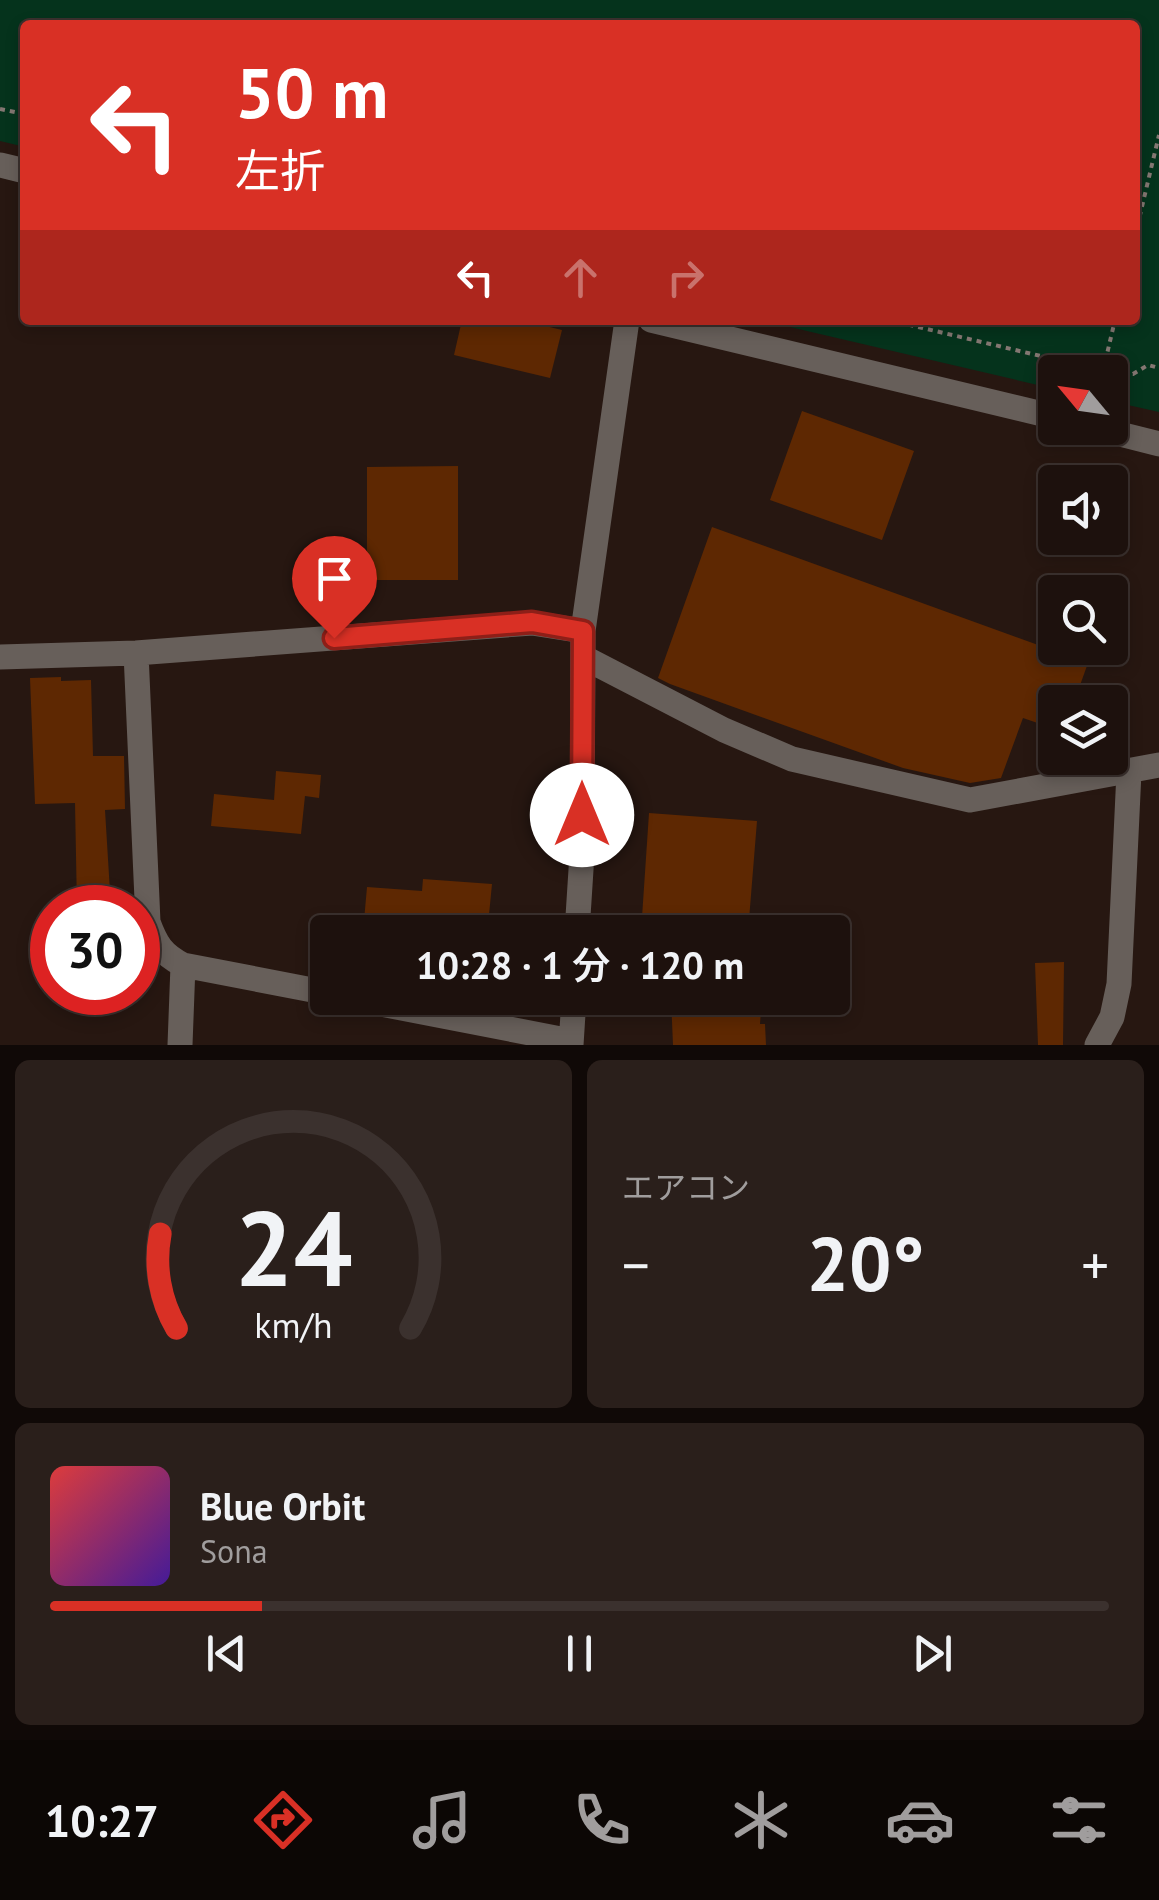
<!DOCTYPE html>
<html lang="ja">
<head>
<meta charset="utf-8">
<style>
	body { margin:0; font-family:"PT Sans","Noto Sans JP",sans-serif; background:#2a1f1b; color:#f1f3f6; height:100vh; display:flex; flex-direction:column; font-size:38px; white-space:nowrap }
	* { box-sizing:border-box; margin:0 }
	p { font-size:32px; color:#a09d9d }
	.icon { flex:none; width:55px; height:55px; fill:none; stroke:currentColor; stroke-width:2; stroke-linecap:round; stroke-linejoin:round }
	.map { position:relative; height:1045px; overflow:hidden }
	.panel { display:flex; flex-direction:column; gap:15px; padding:15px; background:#100907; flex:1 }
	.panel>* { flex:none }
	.guide { position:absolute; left:20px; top:20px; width:1120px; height:305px; border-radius:10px; box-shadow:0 5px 15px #0003,0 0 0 2px #3b312e; background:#d93025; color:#fff; overflow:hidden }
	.needle { width:65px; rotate:299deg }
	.buttons { position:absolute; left:1038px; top:355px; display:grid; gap:20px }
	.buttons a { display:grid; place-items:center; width:90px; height:90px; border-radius:10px; background:#1d110d; box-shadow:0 5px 15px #0003,0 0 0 2px #3b312e; font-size:50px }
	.speed { position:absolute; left:30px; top:885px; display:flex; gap:20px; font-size:50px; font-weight:700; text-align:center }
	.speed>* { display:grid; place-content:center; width:130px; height:130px; border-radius:50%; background:#1d110d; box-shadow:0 5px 15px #0003,0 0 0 2px #3b312e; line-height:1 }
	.speed .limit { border:15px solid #d22; background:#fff; color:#111 }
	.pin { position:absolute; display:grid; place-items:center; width:85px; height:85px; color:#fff; margin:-102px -42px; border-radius:50% 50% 50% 0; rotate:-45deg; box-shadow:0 0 10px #0007 }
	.pin .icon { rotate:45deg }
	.me { position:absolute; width:110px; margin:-55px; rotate:0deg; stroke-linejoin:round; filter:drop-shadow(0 0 8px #0008) }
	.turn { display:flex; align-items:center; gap:35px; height:210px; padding:0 50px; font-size:45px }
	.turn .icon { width:130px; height:130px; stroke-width:2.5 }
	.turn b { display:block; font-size:70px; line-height:85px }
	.lanes { display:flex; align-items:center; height:95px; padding:0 50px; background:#0003; justify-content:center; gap:50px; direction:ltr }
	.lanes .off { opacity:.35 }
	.big { font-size:75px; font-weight:600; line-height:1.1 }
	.panel .card { flex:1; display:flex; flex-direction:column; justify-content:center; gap:15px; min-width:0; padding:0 35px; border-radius:15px; background:#2a1f1b }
	.panel .dial { align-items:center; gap:0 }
	.dial svg { height:260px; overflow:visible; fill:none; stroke:#3b312e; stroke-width:7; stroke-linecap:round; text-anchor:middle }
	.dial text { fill:#f1f3f6; stroke:none }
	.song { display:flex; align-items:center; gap:30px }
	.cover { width:120px; height:120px; border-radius:15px; background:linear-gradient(135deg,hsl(0 70% 55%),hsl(260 70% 35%)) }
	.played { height:10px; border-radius:5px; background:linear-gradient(90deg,#d93025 20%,#3b312e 20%) }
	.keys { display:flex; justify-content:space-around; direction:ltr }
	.heat { display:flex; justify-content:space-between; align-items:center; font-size:55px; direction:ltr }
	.panel .tiles { flex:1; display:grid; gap:15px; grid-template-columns:1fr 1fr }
	.card:last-child { grid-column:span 2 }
	.trip { position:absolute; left:310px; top:915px; width:540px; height:100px; border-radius:10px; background:#1d110d; box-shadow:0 5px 15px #0003,0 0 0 2px #3b312e; font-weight:600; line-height:100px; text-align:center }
	.dock { display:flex; height:160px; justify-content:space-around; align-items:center; background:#0c0705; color:#a09d9d }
	.dock .icon { width:70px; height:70px }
	.dock .current { color:#d93025 }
	.dock b { font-size:45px; color:#f1f3f6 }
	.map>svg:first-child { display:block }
	.green { fill:#05331c }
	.building { fill:#5e2802 }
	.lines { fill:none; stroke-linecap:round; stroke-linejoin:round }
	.path { stroke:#847772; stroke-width:4; stroke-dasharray:5 5; stroke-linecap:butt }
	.minor { stroke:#675f5a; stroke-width:25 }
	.route-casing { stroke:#8d1f18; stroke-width:25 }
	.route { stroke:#d93025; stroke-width:18 }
</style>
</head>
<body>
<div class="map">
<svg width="1159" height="1045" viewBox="0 0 1159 1045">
	<rect width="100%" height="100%" fill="#271711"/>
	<path class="green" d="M 0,0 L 1159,0 L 1159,412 L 1110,401 L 1110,372 L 1055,372 L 1055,389 L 760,320 L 1135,320 L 1135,25 L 25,25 L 25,147 L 0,141 Z"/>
	<path class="building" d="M 462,320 L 521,320 L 562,330 L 550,378 L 454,355 Z
		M 802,411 L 914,451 L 882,540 L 770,500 Z
		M 458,466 L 458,580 L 367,580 L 367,467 Z
		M 712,527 L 1088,663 L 1074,702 L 1055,702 L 1055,729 L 1023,718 L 1001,778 L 970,783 L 903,768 L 670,684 L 658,678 Z
		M 61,677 L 61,681 L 91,680 L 93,756 L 124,756 L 125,809 L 105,810 L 111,908 L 77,908 L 75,803 L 35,804 L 30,678 Z
		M 276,771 L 321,775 L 319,798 L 305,796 L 301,834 L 211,826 L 214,794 L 274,800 Z
		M 547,782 L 566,782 L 566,820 L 547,820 Z
		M 649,813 L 757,821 L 748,932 L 641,932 Z
		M 423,879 L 492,884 L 488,925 L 395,919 L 394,932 L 363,932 L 367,887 L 422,891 Z
		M 1064,962 L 1063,1045 L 1038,1045 L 1035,963 Z
		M 671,998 L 762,998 L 760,1024 L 765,1024 L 766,1045 L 673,1045 Z"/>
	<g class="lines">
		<path class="path" d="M 0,109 L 25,114
			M 1135,236 L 1159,135
			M 889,320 L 1108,372 L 1133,374 L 1148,365 L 1159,368
			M 1103,371 L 1115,320"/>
		<path class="minor" d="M 0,165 L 25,171
			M 651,320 L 1055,417
			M 1096,428 L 1159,444
			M 136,653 L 148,922 C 156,944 162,954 183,965 L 328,993
			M 0,657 L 136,653 L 532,623 L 583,631
			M 583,657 L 724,730 L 792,759 L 970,800 L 1159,765
			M 577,932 L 582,854 L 583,631 L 627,320
			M 350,998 L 571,1041
			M 180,1045 L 183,965
			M 571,1045 L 574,998
			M 1097,1045 L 1112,1017 L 1119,984 L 1129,772"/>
	</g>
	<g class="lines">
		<defs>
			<path id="route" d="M 334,638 L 532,622 L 583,631 L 582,815"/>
		</defs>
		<use href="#route" class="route-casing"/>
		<use href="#route" class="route"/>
	</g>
</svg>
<div class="buttons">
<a><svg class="needle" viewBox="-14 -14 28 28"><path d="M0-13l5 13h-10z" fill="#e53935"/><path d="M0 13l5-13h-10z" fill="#a09d9d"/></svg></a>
<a><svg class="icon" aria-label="sound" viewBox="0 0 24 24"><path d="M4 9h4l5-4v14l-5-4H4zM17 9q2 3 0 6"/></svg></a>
<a><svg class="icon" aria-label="search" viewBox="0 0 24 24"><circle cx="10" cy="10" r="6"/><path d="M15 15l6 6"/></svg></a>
<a><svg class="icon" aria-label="layers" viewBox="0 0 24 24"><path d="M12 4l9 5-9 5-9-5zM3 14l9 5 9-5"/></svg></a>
</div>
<div class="speed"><div class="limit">30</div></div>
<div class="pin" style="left:334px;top:638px;background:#d93025"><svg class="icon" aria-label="arrive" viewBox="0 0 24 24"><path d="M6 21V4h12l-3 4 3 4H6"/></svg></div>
<svg class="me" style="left:582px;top:815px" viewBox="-20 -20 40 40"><circle r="19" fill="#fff"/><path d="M0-13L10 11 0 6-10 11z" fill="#d93025"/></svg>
<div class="trip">10:28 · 1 分 · 120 m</div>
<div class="guide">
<div class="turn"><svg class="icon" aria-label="left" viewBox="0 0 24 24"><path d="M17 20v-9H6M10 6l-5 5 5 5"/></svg><div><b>50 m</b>左折</div></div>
<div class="lanes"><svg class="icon" aria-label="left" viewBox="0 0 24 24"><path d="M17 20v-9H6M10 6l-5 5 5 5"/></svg><svg class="icon off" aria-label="ahead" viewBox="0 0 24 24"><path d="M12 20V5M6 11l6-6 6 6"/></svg><svg class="icon off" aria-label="right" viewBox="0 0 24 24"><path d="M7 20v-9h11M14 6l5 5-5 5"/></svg></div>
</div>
</div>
<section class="panel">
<div class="tiles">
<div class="card dial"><svg viewBox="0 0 100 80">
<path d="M14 69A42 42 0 1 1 86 69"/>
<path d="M14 69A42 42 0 0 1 9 40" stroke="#d93025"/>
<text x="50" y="56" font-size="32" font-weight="700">24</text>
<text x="50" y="72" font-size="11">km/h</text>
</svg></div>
<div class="card"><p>エアコン</p>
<div class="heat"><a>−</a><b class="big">20°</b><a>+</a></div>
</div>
<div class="card">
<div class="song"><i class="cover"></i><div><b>Blue Orbit</b><p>Sona</p></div></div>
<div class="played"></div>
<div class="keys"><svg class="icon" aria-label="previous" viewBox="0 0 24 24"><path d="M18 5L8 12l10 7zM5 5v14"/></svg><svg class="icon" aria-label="pause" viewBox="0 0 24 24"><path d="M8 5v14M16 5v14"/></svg><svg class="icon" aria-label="next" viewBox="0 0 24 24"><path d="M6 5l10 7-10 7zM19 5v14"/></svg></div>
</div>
</div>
</section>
<nav class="dock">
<b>10:27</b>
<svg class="icon current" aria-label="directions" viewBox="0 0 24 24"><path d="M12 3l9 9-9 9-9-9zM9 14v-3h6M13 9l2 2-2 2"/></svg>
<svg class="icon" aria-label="music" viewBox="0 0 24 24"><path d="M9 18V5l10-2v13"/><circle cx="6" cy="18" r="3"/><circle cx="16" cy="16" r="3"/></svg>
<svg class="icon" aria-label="phone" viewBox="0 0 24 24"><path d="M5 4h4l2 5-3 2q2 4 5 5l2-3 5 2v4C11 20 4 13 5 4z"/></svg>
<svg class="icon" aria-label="climate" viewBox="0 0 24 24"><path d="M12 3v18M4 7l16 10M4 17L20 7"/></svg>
<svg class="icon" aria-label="car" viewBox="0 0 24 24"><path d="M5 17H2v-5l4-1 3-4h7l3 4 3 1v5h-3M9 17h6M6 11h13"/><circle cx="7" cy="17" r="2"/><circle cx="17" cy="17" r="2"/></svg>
<svg class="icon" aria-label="filters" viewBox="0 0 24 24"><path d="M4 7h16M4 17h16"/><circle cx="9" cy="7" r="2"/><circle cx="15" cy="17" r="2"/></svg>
</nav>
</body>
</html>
